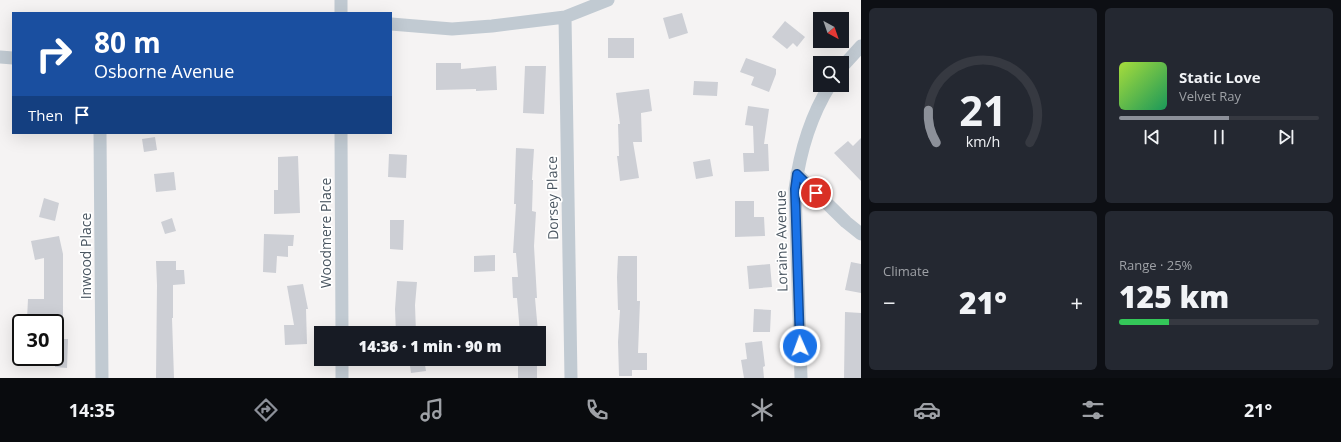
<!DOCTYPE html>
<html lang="en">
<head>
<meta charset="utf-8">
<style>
	body { margin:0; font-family:"Open Sans",sans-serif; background:#242831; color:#f1f3f6; height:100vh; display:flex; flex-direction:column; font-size:15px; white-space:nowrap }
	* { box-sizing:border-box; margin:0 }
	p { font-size:13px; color:#9ea1a6 }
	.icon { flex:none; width:22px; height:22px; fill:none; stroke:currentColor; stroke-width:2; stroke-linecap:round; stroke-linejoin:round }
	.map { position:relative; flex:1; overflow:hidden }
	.drawer { display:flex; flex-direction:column; gap:8px; padding:8px; background:#0d0f14; width:480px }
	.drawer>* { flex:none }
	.guide { position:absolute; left:12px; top:12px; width:380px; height:122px; border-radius:0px; box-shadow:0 4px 16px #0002; background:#1a4fa0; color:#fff; overflow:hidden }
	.needle { width:26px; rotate:140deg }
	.tools { position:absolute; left:813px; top:12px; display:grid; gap:8px }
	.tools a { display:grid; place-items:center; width:36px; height:36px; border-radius:0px; background:#171b24; box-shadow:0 4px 16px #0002; font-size:20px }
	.speed { position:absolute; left:12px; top:314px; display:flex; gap:8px; font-size:20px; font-weight:700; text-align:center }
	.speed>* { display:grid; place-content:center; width:52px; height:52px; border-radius:50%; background:#171b24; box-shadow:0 4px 16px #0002; line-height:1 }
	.speed .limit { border:2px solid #111; border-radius:6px; background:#fff; color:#111 }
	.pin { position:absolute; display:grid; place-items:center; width:34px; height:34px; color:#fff; margin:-17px; border:2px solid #fff; border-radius:50%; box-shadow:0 1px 4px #0007 }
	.me { position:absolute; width:44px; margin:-22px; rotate:358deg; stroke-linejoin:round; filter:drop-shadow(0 0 3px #0008) }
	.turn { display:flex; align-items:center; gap:14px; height:84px; padding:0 16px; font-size:18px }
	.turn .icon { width:52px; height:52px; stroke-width:2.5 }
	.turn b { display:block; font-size:28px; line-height:34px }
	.then { display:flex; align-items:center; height:38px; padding:0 16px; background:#0003; gap:8px; font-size:15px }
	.big { font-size:30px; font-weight:800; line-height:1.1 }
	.drawer .card { flex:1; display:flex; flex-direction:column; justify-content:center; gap:6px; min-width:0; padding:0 14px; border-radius:6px; background:#242831 }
	.drawer .dial { align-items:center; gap:0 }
	.dial svg { height:104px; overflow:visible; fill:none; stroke:#363941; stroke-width:7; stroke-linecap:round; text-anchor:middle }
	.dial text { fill:#f1f3f6; stroke:none }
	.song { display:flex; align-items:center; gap:12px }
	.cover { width:48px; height:48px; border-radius:6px; background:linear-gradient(135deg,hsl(80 70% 55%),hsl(150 70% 35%)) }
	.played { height:4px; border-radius:2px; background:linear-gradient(90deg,#8c9099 55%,#363941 55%) }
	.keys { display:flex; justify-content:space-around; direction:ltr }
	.heat { display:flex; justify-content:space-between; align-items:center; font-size:22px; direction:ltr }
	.charge { height:6px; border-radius:3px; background:linear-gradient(90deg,#34c759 25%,#363941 0) }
	.drawer .tiles { flex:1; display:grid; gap:8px; grid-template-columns:repeat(2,1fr) }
	.trip { position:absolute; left:314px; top:326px; width:232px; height:40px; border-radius:0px; background:#171b24; box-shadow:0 4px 16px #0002; font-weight:800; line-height:40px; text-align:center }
	.tab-bar { display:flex; height:64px; justify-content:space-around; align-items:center; background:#090b0e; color:#9ea1a6 }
	.tab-bar .icon { width:28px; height:28px }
	.tab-bar .current { color:#8c9099 }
	.tab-bar b { font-size:18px; color:#f1f3f6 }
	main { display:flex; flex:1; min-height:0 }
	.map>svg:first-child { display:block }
	.building { fill:#cdcfd5 }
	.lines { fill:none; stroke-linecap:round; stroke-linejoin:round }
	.minor { stroke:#c1cad2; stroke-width:13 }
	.route-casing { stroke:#114b97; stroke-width:10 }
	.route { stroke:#1a73e8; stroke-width:7 }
	.labels { text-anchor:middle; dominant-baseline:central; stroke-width:3.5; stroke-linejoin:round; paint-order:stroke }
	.street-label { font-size:14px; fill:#4a5661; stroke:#fff }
</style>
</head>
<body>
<main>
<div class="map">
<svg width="861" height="378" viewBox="0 0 861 378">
	<rect width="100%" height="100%" fill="#f5f3f3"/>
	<path class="building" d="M 682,13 L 688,33 L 669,39 L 663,18 Z
		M 785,21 L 805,37 L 797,47 L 793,43 L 787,49 L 772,37 Z
		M 608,38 L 634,38 L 634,58 L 608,58 Z
		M 746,58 L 776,69 L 776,74 L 769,92 L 751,85 L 754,77 L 740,72 Z
		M 436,63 L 461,63 L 461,69 L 496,66 L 497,90 L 476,91 L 476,89 L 436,90 Z
		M 525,66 L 546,66 L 544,114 L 523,113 Z
		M 694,81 L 718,82 L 717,96 L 693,95 Z
		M 649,89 L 652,111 L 641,113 L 642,142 L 633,142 L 639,178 L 620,181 L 617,156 L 619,156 L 618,124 L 620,124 L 616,93 Z
		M 748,106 L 769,109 L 764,144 L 768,144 L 769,171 L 744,172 L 743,153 L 754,153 L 753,126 L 745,125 Z
		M 155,137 L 157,150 L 144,152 L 142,139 Z
		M 861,138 L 861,181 L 834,153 L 848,141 L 853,146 Z
		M 516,148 L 534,149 L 532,180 L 533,180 L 532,211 L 536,212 L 534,246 L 537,298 L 535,298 L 538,332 L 524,333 L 520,333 L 517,298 L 513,298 L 512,277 L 518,277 L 516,253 L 513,253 L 516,204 L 514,204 Z
		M 389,154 L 407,155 L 406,178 L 388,177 Z
		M 298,156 L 300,213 L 274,214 L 274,190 L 278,190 L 278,157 Z
		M 710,159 L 713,176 L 696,179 L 693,162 Z
		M 174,172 L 176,190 L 156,192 L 154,174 Z
		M 44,198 L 59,203 L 55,221 L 39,217 Z
		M 735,201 L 754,201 L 754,217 L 764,217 L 765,236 L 735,237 Z
		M 172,218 L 176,231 L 165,234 L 161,222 Z
		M 390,220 L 404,220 L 403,250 L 390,249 Z
		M 264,234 L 294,235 L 293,246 L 288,246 L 288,257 L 277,256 L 276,273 L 263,272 Z
		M 59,236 L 63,254 L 63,321 L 27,319 L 28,299 L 44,299 L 44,258 L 35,260 L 31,241 Z
		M 495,255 L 495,271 L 474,272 L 474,256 Z
		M 618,256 L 637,256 L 637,301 L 640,301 L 638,353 L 647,353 L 647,370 L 632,370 L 632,376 L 619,376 L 618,342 L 620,310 L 618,310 L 617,277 Z
		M 156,261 L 176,261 L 176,270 L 184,270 L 185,284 L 173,285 L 173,318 L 172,318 L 174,378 L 156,378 L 157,285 Z
		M 851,262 L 861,264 L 861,293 L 845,290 Z
		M 770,264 L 772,287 L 749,289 L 747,266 Z
		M 397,281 L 417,282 L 415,305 L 416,333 L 396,333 L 395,309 Z
		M 303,284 L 308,309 L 306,309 L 307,344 L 285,345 L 284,325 L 294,325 L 287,286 Z
		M 754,309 L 771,310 L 770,332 L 753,332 Z
		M 845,312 L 861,313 L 861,378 L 844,378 Z
		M 55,339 L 68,339 L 67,368 L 55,367 Z
		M 762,341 L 765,366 L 763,367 L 764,378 L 744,378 L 741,360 L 747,359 L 745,343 Z
		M 409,359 L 424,359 L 426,371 L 411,373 Z
		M 518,359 L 537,359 L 537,378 L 518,378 Z"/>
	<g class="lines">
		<path class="minor" d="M 341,13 L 341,0
			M 565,17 L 571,378
			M 391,24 L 452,29 L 492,26 L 565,17 L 608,0
			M 0,57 L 13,58
			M 842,67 L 861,46
			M 100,133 L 102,378
			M 341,133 L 342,333
			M 797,174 L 846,222 L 861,234
			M 342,359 L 342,378
			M 801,378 L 795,189 C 800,151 810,117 830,85"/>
	</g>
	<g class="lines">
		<defs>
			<path id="route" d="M 800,346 L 795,189 L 797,174 L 816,193"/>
		</defs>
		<use href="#route" class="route-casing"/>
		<use href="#route" class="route"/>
	</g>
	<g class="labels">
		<g class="street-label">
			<text transform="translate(552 198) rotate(-91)">Dorsey Place</text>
			<text transform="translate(325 233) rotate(-90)">Woodmere Place</text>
			<text transform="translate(781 241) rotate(-91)">Loraine Avenue</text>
			<text transform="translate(85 256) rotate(-90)">Inwood Place</text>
		</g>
	</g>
</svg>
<div class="tools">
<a><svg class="needle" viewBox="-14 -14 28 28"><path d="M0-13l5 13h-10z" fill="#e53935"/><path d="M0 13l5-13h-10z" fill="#9ea1a6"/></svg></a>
<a><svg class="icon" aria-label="search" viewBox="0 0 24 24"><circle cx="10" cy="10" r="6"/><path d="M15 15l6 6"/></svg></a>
</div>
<div class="speed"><div class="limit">30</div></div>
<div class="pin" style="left:816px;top:193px;background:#d93025"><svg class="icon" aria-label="arrive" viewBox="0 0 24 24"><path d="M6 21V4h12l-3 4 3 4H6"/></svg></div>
<svg class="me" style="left:800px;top:346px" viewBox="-20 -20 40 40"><circle r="17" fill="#1a73e8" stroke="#fff" stroke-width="3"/><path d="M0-11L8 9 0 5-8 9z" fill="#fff"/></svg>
<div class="trip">14:36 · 1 min · 90 m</div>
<div class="guide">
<div class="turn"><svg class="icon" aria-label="right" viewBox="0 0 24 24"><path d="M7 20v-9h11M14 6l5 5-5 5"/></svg><div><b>80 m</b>Osborne Avenue</div></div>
<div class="then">Then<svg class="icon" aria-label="arrive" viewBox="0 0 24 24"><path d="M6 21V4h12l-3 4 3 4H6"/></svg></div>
</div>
</div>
<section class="drawer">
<div class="tiles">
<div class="card dial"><svg viewBox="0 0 100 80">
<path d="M14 69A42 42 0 1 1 86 69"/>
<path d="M14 69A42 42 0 0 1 8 44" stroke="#8c9099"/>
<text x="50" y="56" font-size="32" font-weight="700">21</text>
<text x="50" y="72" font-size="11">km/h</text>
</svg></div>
<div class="card">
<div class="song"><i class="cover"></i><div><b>Static Love</b><p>Velvet Ray</p></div></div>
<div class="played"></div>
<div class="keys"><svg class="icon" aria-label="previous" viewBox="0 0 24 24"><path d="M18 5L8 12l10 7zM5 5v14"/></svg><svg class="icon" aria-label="pause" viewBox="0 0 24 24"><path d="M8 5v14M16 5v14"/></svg><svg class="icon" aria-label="next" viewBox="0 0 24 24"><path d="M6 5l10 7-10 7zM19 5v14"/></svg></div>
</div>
<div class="card"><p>Climate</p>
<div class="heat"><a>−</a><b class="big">21°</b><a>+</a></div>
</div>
<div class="card"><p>Range · 25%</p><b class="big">125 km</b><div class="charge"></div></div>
</div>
</section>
</main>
<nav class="tab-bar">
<b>14:35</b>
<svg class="icon current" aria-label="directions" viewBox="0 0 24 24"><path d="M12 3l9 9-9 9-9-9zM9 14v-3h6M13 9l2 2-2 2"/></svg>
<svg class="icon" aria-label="music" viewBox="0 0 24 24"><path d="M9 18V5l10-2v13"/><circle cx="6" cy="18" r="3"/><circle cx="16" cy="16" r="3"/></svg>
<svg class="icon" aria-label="phone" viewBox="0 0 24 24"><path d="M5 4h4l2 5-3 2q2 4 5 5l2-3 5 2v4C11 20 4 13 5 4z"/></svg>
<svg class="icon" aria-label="climate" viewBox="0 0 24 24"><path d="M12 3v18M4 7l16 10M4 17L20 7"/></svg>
<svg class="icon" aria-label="car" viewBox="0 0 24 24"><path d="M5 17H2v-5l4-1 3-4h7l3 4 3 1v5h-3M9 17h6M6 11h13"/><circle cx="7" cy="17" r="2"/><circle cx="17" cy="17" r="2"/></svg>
<svg class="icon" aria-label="filters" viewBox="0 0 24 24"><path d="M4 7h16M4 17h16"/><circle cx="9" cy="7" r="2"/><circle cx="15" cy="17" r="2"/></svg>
<b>21°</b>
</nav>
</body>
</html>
